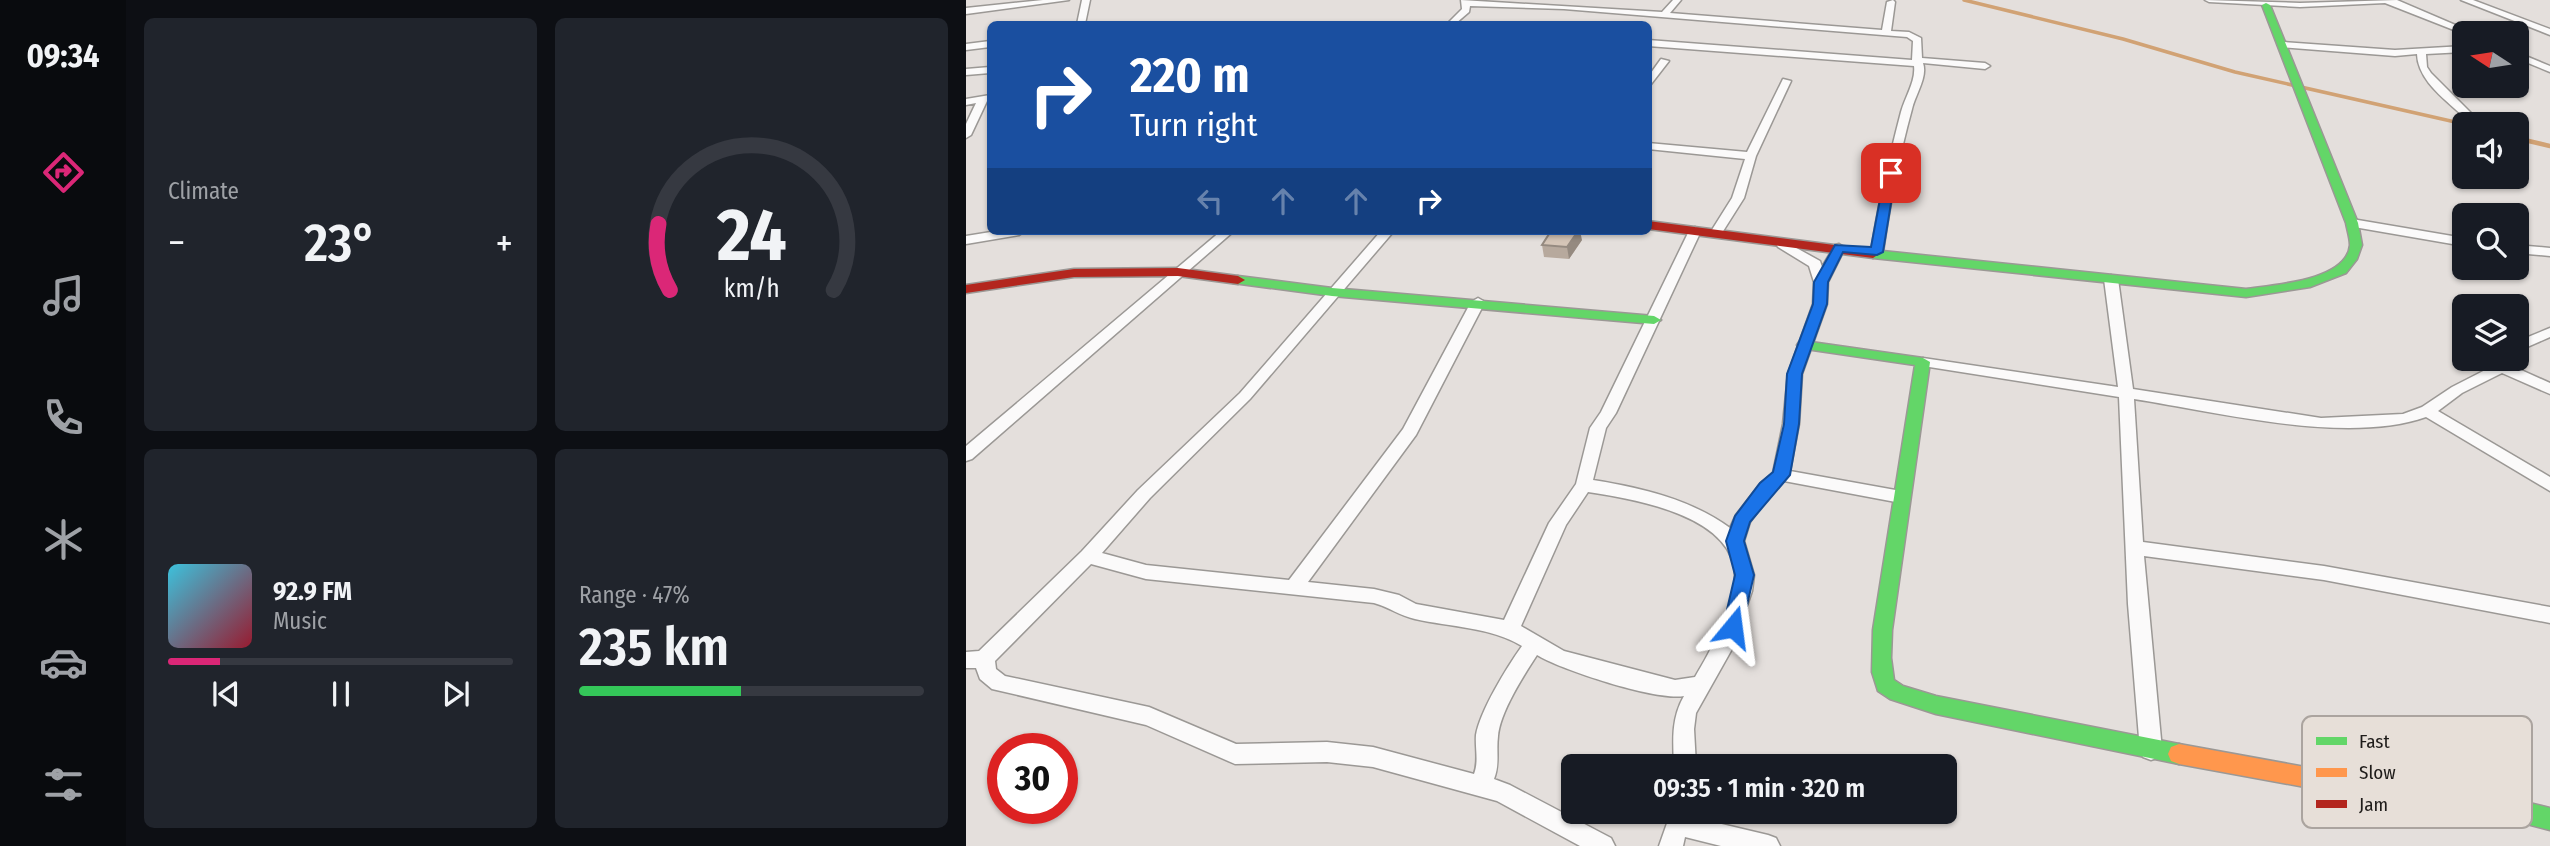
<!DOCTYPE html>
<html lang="en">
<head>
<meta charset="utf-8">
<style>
	body { margin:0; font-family:"Fira Sans Condensed",sans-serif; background:#20242c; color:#f1f3f6; height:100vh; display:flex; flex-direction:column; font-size:26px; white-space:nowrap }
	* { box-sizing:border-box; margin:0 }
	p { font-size:23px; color:#9ea1a6 }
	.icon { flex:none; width:38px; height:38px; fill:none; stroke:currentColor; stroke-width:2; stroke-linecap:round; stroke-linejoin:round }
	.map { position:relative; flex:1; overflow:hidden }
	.drawer { display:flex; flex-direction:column; gap:18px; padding:18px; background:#0d0f14; width:840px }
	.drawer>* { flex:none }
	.hud { position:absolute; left:21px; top:21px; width:665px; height:214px; border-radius:10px; box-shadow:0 2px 5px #0004; background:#1a4fa0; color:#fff; overflow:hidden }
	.needle { width:46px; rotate:282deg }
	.tools { position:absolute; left:1486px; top:21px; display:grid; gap:14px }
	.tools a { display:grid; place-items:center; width:77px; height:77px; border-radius:10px; background:#171b24; box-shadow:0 2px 5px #0004; font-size:35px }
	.speed { position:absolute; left:21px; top:733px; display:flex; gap:14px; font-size:35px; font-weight:700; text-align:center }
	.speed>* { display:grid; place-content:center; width:91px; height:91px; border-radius:50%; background:#171b24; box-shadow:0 2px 5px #0004; line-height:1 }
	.speed .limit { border:10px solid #d22; background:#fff; color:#111 }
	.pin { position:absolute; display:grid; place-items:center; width:60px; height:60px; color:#fff; margin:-30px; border-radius:14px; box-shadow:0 4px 10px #0006 }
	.me { position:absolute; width:77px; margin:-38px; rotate:16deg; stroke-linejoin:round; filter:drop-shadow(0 0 5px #0008) }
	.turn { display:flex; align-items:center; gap:24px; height:147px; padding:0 28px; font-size:32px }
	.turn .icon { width:91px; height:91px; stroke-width:2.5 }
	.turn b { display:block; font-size:49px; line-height:60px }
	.lanes { display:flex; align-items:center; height:66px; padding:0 28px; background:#0003; justify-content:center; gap:35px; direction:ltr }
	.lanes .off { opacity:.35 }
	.big { font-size:52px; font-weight:600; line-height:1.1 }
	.drawer .tile { flex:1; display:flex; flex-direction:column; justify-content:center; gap:10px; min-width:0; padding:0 24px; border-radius:10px; background:#20242c }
	.drawer .dial { align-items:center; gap:0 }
	.dial svg { height:182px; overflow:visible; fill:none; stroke:#363941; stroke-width:7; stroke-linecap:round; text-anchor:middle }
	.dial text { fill:#f1f3f6; stroke:none }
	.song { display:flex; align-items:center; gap:21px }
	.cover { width:84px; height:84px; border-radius:10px; background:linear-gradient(135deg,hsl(190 70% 55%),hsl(350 70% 35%)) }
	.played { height:7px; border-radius:4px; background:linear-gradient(90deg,#db2777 15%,#363941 15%) }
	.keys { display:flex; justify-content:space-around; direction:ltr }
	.heat { display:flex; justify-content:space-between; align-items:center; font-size:38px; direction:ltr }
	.charge { height:10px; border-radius:5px; background:linear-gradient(90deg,#34c759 47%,#363941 0) }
	.drawer .tiles { flex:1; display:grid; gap:18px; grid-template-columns:repeat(2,1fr) }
	.trip { position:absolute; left:595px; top:754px; width:396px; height:70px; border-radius:10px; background:#171b24; box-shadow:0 2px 5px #0004; font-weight:600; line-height:70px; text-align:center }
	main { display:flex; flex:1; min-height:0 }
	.tabs { display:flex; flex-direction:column; width:126px; justify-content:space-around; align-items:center; background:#090b0e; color:#9ea1a6 }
	.tabs .icon { width:49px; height:49px }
	.tabs .on { color:#db2777 }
	.tabs b { font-size:32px; color:#f1f3f6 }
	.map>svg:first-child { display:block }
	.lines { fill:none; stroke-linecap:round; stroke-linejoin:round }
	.stream-far1 { stroke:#d1a274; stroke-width:3.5 }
	.stream { stroke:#d1a274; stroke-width:4.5 }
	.street-casing { stroke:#9b9895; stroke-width:3 }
	.fast-casing { stroke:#9b9895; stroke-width:3 }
	.slow-casing { stroke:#9b9895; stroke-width:3 }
	.jam-casing { stroke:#9b9895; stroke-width:3 }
	.street { fill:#fbfafa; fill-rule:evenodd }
	.fast { fill:#63d668; fill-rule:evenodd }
	.slow { fill:#ff974d; fill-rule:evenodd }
	.jam { fill:#b3261e; fill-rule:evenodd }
	.wall { fill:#b7a99d }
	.shaded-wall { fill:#958a80 }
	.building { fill:#d5c5b7; stroke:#958a80; stroke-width:2 }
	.route { fill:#1a73e8; stroke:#114b97; stroke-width:2 }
	.key { fill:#e7dfd8; stroke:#aba49f; stroke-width:2 }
	.key-label { font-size:19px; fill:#1f1c1a }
</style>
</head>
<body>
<main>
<nav class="tabs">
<b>09:34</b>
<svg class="icon on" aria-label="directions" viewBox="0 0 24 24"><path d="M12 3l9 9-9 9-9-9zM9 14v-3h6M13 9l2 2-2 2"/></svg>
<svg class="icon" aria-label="music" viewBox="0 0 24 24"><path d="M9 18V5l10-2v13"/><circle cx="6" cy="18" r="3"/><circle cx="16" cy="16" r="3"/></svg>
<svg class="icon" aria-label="phone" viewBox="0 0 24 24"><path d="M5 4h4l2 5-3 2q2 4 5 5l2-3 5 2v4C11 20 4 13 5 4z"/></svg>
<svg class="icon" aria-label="climate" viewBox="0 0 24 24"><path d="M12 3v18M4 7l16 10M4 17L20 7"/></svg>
<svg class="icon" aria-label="car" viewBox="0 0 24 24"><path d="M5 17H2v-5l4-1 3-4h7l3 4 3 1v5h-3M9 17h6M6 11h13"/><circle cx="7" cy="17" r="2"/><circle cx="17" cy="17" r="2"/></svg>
<svg class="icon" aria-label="filters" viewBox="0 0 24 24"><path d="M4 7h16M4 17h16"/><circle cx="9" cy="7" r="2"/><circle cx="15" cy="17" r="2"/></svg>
</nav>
<section class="drawer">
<div class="tiles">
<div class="tile"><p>Climate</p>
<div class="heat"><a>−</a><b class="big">23°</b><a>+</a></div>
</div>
<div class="tile dial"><svg viewBox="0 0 100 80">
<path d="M14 69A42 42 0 1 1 86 69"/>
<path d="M14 69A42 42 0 0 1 9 40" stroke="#db2777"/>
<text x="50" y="56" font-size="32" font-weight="700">24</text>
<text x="50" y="72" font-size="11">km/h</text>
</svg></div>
<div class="tile">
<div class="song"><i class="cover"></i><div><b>92.9 FM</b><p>Music</p></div></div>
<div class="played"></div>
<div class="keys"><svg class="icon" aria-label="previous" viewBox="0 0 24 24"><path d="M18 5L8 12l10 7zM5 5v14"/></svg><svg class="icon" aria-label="pause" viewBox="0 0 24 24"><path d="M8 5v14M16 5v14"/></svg><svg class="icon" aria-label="next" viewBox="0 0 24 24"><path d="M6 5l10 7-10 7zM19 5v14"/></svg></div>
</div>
<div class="tile"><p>Range · 47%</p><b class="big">235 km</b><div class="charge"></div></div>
</div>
</section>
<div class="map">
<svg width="1584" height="846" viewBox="0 0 1584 846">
	<rect width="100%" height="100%" fill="#e4dfdc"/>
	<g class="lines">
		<path class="stream-far1" d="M 998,0 L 1157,39 L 1269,72 L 1498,124"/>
		<path class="stream" d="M 1550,138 L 1584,146"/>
		<defs>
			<path id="street" d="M 77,0 L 103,0 L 0,14 L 0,8 Z
				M 116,0 L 124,0 L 119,24 L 111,24 Z
				M 495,0 L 696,12 L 707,0 L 715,0 L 704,13 L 916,30 L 921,2 L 927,0 L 929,2 L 925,31 L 943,32 L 955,38 L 956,58 L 1019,63 L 1024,66 L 1019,69 L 957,63 C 962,77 949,95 946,109 C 933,156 924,204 917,252 L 911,256 L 905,252 C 912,205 923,158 935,112 C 939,97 950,81 948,66 L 682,46 L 682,40 L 946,60 L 947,41 L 941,37 L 598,9 L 504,6 L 503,12 L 489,24 L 481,24 L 496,9 Z
				M 1239,0 L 1334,3 L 1431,0 L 1508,33 L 1498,34 L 1419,3 L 1334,7 L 1243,2 Z
				M 1495,0 L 1507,0 L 1584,29 L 1584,35 Z
				M 24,41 L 24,47 L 0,50 L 0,44 Z
				M 1318,42 L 1429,50 L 1498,46 L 1498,52 L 1460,54 L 1461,67 L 1465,73 L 1509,117 L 1500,119 C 1482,101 1452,82 1451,54 L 1429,56 L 1315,47 L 1314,45 Z
				M 1550,52 L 1584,66 L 1584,72 L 1550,58 Z
				M 695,59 L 703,61 L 682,88 L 682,77 Z
				M 24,67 L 24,73 L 0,75 L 0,69 Z
				M 817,79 L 825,81 L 790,156 L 778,198 L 754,236 L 746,236 L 744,233 L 766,198 L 779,159 L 682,149 L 682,143 L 781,152 Z
				M 24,95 L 24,101 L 21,101 L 5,135 L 0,138 L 0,124 L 10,103 L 0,105 L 0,99 Z
				M 1386,219 L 1498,238 L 1498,246 L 1382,226 L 1382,220 Z
				M 729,227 L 735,231 L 650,413 L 640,428 L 627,480 C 676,488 724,499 764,528 L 770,515 L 794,484 L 807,473 L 817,424 L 822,374 L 847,304 L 848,282 L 843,266 L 812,247 L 810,244 L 816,240 L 854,261 L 856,267 L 869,245 L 873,244 L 879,248 L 862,282 L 861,304 L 836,374 L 833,424 L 824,471 L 935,491 L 941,493 L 944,497 L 941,501 L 935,503 L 818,481 L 806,492 L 784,522 L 778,541 L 788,575 L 786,591 L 766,649 L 730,713 L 728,729 L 730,766 L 708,766 C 707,740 705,719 718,696 C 691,701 595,670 571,655 C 558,675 534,712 532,736 C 530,752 534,764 528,779 L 544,785 L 645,838 L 649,846 L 614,846 L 531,801 L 407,767 L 361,762 L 269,764 L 180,725 L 26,689 L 14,679 L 10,668 L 0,668 L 0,652 L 13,651 L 116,551 L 172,490 L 274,393 L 415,231 L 428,231 L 284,399 L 184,498 L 136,553 L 180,565 L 323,580 L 437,429 L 505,302 L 512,298 L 519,302 L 450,435 L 342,582 L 408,589 L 433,595 L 450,604 L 538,620 L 583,523 L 610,484 L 624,428 L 635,412 L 723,231 ZM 622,492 C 669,499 770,516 769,577 C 769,606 744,652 729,677 L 709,680 L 598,651 L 555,626 L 600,525 ZM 125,564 L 180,579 L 408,603 C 423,607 434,616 449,619 C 484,627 525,627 556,646 C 541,667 514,711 510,735 C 509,749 513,761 508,774 L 407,747 L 361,742 L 270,744 L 183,707 L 39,676 L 30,669 L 29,661 Z
				M 31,231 L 59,231 L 53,235 L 0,244 L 0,236 Z
				M 255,231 L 268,231 L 6,459 L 0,461 L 0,446 Z
				M 1550,245 L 1584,248 L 1584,256 L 1550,253 Z
				M 1145,275 L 1152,279 L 1167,389 L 1355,418 L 1437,414 L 1456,407 L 1486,387 L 1529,365 L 1530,359 L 1544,359 L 1544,365 L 1584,383 L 1584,394 L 1536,373 L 1496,393 L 1472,411 L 1584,477 L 1584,491 L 1460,417 C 1381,445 1251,412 1168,399 L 1177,542 L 1358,566 L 1584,607 L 1584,623 L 1358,580 L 1178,556 L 1196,750 L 1193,757 L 1185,760 L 1177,757 L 1174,750 L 1162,604 L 1153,397 L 957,366 L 950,362 L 957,358 L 1152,387 L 1138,279 Z
				M 1584,328 L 1584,337 L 1550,352 L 1550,342 Z
				M 705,812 L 727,812 L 726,817 L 802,835 L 810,838 L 814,846 L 755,846 L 719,837 L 717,846 L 693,846 Z"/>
			<path id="fast" d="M 1300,3 L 1304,5 L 1392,223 L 1396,245 L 1391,259 L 1380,273 L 1344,287 L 1280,297 L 907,258 L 901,254 L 907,250 L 1280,289 C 1307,285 1381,281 1384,245 C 1384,238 1381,229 1380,223 L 1296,5 Z
				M 272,276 L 366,288 L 688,316 L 695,320 L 688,324 L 366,296 L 267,283 L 267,277 Z
				M 838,341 L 957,358 L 964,362 L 926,630 L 925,658 L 928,680 L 937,686 L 970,696 L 1213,744 L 1221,747 L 1224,754 L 1221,761 L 1213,764 L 970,714 L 924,699 L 912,691 L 906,672 L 907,630 L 949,365 L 833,348 L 831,345 L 833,342 Z
				M 1496,787 L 1584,808 L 1584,830 L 1488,805 L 1485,798 L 1488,791 Z"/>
			<path id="slow" d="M 1213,744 L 1339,767 L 1458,779 L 1504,791 L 1507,798 L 1504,805 L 1496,809 L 1458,799 L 1339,787 L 1213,764 L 1205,761 L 1202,754 L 1205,747 Z"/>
			<path id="jam" d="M 682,221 L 907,250 L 913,254 L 907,258 L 682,229 Z
				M 212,268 L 272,276 L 279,280 L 272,284 L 212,276 L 108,277 L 0,293 L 0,285 L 108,269 Z"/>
		</defs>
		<use href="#street" class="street-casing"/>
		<use href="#fast" class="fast-casing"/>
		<use href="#slow" class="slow-casing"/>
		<use href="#jam" class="jam-casing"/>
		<use href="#street" class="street"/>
		<use href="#fast" class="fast"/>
		<use href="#slow" class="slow"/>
		<use href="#jam" class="jam"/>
	</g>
	<path class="wall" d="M 616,240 L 603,259 L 578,257 L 576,245 Z"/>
	<path class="shaded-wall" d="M 612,231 L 614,231 L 616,240 L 603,259 L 601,247 Z"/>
	<path class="building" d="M 585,231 L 612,231 L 601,247 L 576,245 Z"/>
	<path class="route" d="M 925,170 L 930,173 L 917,252 L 911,255 L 877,252 L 862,282 L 861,304 L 836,374 L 833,424 L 824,475 L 784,522 L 778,541 L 788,575 L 776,627 L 774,632 L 760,632 L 757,627 L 769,575 L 760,541 L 769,516 L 794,483 L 807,472 L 818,424 L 821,374 L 847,304 L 848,282 L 869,245 L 905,247 L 919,173 Z"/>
	<rect x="1336" y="716" width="230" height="112" rx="10" class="key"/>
	<rect x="1350" y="737" width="31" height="8" fill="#63d668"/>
	<rect x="1350" y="768" width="31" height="9" fill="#ff974d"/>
	<rect x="1350" y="800" width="31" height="8" fill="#b3261e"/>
	<g class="key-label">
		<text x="1393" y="748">Fast</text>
		<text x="1393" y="779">Slow</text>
		<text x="1393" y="811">Jam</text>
	</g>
</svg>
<div class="tools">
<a><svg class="needle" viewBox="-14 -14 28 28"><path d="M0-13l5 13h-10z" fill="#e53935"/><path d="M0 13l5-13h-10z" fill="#9ea1a6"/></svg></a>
<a><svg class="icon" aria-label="sound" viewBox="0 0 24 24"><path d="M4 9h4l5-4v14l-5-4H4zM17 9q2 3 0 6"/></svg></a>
<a><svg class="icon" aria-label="search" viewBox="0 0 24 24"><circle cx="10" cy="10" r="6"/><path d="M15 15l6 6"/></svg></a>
<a><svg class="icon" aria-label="layers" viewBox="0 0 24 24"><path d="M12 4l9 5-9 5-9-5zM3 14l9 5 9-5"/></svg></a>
</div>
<div class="speed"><div class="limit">30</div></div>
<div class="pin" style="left:925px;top:173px;background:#d93025"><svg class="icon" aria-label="arrive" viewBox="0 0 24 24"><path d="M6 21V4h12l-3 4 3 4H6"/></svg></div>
<svg class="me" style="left:767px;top:627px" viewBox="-20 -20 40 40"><path d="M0-17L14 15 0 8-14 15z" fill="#1a73e8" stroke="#fff" stroke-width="4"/></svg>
<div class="trip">09:35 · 1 min · 320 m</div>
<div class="hud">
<div class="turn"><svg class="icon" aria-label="right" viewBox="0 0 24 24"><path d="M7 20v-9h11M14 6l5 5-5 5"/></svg><div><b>220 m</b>Turn right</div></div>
<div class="lanes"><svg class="icon off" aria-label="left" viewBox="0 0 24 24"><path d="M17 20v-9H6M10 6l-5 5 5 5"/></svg><svg class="icon off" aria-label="ahead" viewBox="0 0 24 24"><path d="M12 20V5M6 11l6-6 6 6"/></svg><svg class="icon off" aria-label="ahead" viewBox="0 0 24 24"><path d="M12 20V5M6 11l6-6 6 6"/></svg><svg class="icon" aria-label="right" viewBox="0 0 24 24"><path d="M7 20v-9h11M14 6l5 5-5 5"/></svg></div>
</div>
</div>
</main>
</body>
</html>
